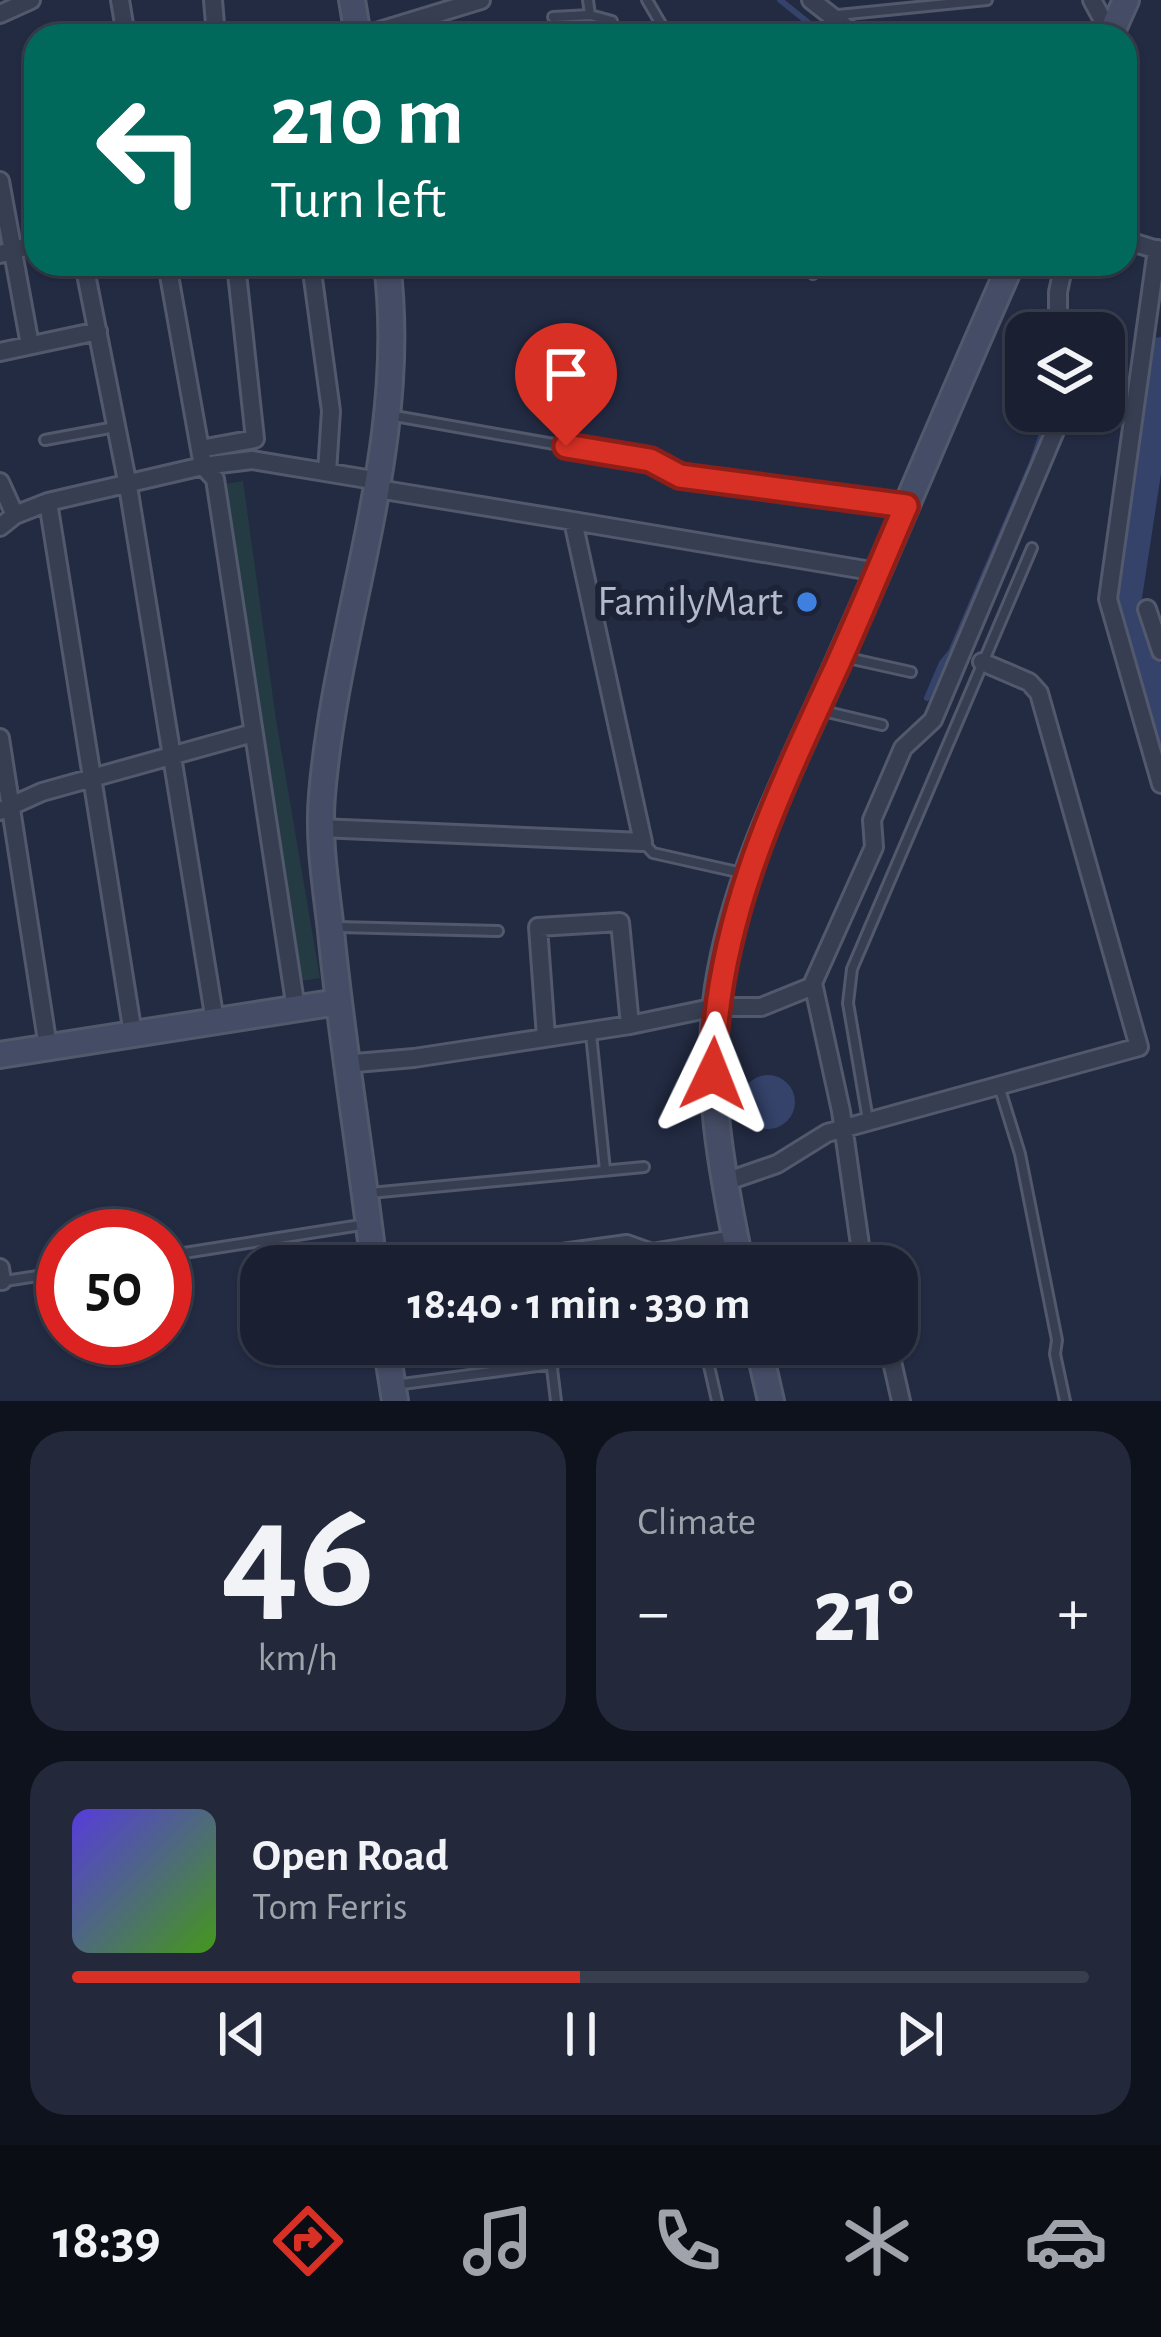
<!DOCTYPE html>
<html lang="en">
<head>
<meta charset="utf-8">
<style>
	body { margin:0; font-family:"Alegreya Sans",sans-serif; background:#23283a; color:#f1f3f6; height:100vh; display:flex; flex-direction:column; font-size:45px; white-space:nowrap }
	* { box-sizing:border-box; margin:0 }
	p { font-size:39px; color:#9fa3ac }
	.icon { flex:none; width:66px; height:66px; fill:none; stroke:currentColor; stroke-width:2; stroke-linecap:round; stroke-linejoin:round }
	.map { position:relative; height:1401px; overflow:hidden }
	.details { display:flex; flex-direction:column; gap:30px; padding:30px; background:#0e121c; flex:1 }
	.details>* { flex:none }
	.banner { position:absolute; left:24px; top:24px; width:1113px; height:252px; border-radius:36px; box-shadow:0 3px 9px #0004,0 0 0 3px #383e4d; background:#00695c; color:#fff; overflow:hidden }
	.controls { position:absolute; left:1005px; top:312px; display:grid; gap:24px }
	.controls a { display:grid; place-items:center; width:120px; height:120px; border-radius:24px; background:#1a2032; box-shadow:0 3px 9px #0004,0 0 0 3px #383e4d; font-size:60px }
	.speed { position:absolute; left:36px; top:1209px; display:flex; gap:24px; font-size:60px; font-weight:700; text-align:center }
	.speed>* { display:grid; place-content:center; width:156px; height:156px; border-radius:50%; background:#1a2032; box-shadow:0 3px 9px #0004,0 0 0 3px #383e4d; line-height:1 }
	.speed .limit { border:18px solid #d22; background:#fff; color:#111 }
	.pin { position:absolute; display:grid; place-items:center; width:102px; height:102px; color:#fff; margin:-123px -51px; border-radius:50% 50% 50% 0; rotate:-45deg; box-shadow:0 0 12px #0007 }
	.pin .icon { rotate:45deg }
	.me { position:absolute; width:132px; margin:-66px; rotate:2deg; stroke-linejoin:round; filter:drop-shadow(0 0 9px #0008) }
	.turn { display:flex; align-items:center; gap:42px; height:252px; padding:0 48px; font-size:54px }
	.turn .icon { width:156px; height:156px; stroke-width:2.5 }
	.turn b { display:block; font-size:84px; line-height:102px }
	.big { font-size:90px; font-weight:600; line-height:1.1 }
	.details .tile { flex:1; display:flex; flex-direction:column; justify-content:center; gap:18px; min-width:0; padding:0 42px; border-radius:36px; background:#23283a }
	.details .dial { align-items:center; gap:0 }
	.dial b { font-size:156px; line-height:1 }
	.song { display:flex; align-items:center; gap:36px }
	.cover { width:144px; height:144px; border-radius:18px; background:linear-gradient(135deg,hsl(250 70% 55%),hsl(100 70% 35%)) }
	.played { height:12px; border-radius:6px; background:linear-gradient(90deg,#d93025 50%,#383e4d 50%) }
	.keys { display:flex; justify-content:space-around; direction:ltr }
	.heat { display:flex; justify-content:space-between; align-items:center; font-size:66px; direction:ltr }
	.details .tiles { flex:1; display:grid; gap:30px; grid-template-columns:1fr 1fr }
	.tile:last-child { grid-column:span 2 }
	.trip { position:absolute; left:240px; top:1245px; width:678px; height:120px; border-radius:36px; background:#1a2032; box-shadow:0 3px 9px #0004,0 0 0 3px #383e4d; font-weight:600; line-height:120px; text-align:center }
	.tab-bar { display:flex; height:192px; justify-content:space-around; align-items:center; background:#0a0d14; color:#9fa3ac }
	.tab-bar .icon { width:84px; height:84px }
	.tab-bar .current { color:#d93025 }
	.tab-bar b { font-size:54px; color:#f1f3f6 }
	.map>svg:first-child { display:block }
	.green { fill:#253b43 }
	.water { fill:#35436b }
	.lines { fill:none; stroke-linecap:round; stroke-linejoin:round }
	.stream { stroke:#35436b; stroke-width:6 }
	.river { stroke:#35436b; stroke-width:36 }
	.lane-casing { stroke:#52596c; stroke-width:14 }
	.street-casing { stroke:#52596c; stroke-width:22 }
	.secondary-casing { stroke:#52596c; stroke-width:30 }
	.lane { stroke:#383e52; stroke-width:8 }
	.street { stroke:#383e52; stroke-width:16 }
	.secondary { stroke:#454c65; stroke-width:24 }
	.route-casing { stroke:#8d1f18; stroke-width:30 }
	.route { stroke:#d93025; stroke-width:21 }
	.shop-dot { fill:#3f7fe0; stroke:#1c2337; stroke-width:4.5 }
	.labels { text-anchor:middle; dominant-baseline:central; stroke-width:12; stroke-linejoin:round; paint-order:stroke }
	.poi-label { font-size:42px; fill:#b4b9cc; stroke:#1c2337; text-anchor:end }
</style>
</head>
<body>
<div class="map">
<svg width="1161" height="1401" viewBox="0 0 1161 1401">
	<rect width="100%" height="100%" fill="#232b43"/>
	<path class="green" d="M 243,481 L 276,720 L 320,978 L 300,981 L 220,485 Z"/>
	<path class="water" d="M741 1102a27 27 0 1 1 54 0a27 27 0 1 1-54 0Z"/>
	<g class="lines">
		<path class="stream" d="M 780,0 L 825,36
			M 927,698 L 942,663 L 951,652 L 1032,463 L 1050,411"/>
		<path class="river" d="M 1161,355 L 1123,603 L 1161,725"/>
		<defs>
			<path id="lane" d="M 588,0 L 590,15
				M 647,0 L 668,36
				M 838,15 L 987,0
				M 553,17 L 590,15 L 612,21
				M 806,264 L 813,274
				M 389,415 L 650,461 L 680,475 L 904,506
				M 45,440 L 115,427
				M 848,658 L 911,672
				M 819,710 L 882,725
				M 644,843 L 653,853 L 742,873
				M 338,927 L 498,931
				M 591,1034 L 605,1170
				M 999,1086 L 1020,1154 L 1057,1340 L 1055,1354 L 1065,1401
				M 868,1120 L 848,1003 L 852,969 L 1032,548
				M 370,1193 L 644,1167
				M 165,1256 L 367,1224
				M 5,1281 L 63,1272
				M 549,1344 L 556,1401
				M 704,1344 L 717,1401
				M 395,1385 L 552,1364 L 574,1355 L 654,1348"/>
			<path id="street" d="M 120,0 L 126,36
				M 213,0 L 216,36
				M 811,0 L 857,36
				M 1092,0 L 1111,35
				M 0,14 L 31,0
				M 363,36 L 481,0
				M 0,181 L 30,345
				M 1125,240 L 1161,251
				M 1157,249 L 1108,599 L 1161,784
				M 0,254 L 36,244
				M 84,264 L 128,486 L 215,1021
				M 167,264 L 203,466 L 252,460 L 379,481
				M 311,264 L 331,411 L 327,472
				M 1058,333 L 1058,292 L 1064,264
				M 0,352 L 98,331
				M 200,449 L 255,439 L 236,264
				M 0,482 L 15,515
				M 48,502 L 133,1034
				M 573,521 L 877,572
				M 0,527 L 15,515 L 48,502 L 203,466 L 215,479 L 296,1009
				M 1147,609 L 1161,651
				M 0,738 L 48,1047
				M 0,811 L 42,792 L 253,733
				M 320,828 L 643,842 L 573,521 L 378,489
				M 546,1037 L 538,927 L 620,922 L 630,1025
				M 344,1064 L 414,1058 L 630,1025 L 716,1007 L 761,1007 L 813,986
				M 725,1182 L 777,1164 L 827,1133 L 1139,1047 L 1039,693 L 1029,682 L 982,662
				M 466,1266 L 627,1244 L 652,1253 L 735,1239
				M 863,1266 L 841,1111 L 813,983 L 874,847 L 872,820 L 903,748 L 933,720 L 1058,424 L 1059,411
				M 0,1268 L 2,1281
				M 888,1344 L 901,1401"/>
			<path id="secondary" d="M 352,0 L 358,36
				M 1110,36 L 1126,0
				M 0,1055 L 338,1002
				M 374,1266 C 361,1154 342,1044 331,931 C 326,886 318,841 322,795 C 337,617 410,446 387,264
				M 741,1266 C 722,1174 704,1081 718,987 C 736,870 794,763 841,656 C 899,526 953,394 1011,264
				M 386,1344 L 395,1401
				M 758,1344 L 771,1401"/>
		</defs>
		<use href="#lane" class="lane-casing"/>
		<use href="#street" class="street-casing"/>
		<use href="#secondary" class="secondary-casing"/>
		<use href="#lane" class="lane"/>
		<use href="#street" class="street"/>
		<use href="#secondary" class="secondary"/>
	</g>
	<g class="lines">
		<defs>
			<path id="route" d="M 566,446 L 650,460 L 680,476 L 906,506 C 883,559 861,613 837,666 C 775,800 715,924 713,1074"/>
		</defs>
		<use href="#route" class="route-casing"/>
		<use href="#route" class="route"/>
	</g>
	<circle class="shop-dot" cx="807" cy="602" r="12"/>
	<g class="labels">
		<g class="poi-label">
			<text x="783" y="602">FamilyMart</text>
		</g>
	</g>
</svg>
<div class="controls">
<a><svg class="icon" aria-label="layers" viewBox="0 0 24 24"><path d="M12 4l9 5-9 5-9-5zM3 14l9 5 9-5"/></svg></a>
</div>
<div class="speed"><div class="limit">50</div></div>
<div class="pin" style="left:566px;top:446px;background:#d93025"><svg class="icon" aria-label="arrive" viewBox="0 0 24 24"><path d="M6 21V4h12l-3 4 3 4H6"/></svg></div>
<svg class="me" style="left:713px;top:1074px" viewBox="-20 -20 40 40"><path d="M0-17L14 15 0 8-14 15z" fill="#d93025" stroke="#fff" stroke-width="4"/></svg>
<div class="trip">18:40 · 1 min · 330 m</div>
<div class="banner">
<div class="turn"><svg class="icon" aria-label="left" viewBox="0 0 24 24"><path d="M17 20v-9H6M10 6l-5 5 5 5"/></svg><div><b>210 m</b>Turn left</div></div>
</div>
</div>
<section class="details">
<div class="tiles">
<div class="tile dial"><b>46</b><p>km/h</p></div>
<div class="tile"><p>Climate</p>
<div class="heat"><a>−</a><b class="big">21°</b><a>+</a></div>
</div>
<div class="tile">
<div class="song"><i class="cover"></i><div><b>Open Road</b><p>Tom Ferris</p></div></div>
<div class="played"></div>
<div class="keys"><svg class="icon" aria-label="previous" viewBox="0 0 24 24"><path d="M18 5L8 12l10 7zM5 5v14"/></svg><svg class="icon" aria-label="pause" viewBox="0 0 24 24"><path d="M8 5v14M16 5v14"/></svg><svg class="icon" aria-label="next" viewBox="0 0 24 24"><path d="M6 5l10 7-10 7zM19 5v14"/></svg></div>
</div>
</div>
</section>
<nav class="tab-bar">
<b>18:39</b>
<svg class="icon current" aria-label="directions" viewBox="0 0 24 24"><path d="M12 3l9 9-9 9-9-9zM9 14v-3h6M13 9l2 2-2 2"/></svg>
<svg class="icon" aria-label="music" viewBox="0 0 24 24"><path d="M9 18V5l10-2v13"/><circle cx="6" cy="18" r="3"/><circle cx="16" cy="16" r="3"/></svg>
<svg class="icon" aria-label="phone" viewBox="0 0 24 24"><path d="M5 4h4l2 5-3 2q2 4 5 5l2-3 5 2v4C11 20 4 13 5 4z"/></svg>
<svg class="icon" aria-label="climate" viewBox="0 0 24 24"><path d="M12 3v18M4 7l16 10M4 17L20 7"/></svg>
<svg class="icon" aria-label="car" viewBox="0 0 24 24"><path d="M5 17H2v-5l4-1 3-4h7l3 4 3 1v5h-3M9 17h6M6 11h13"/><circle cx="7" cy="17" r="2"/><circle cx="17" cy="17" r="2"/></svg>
</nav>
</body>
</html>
